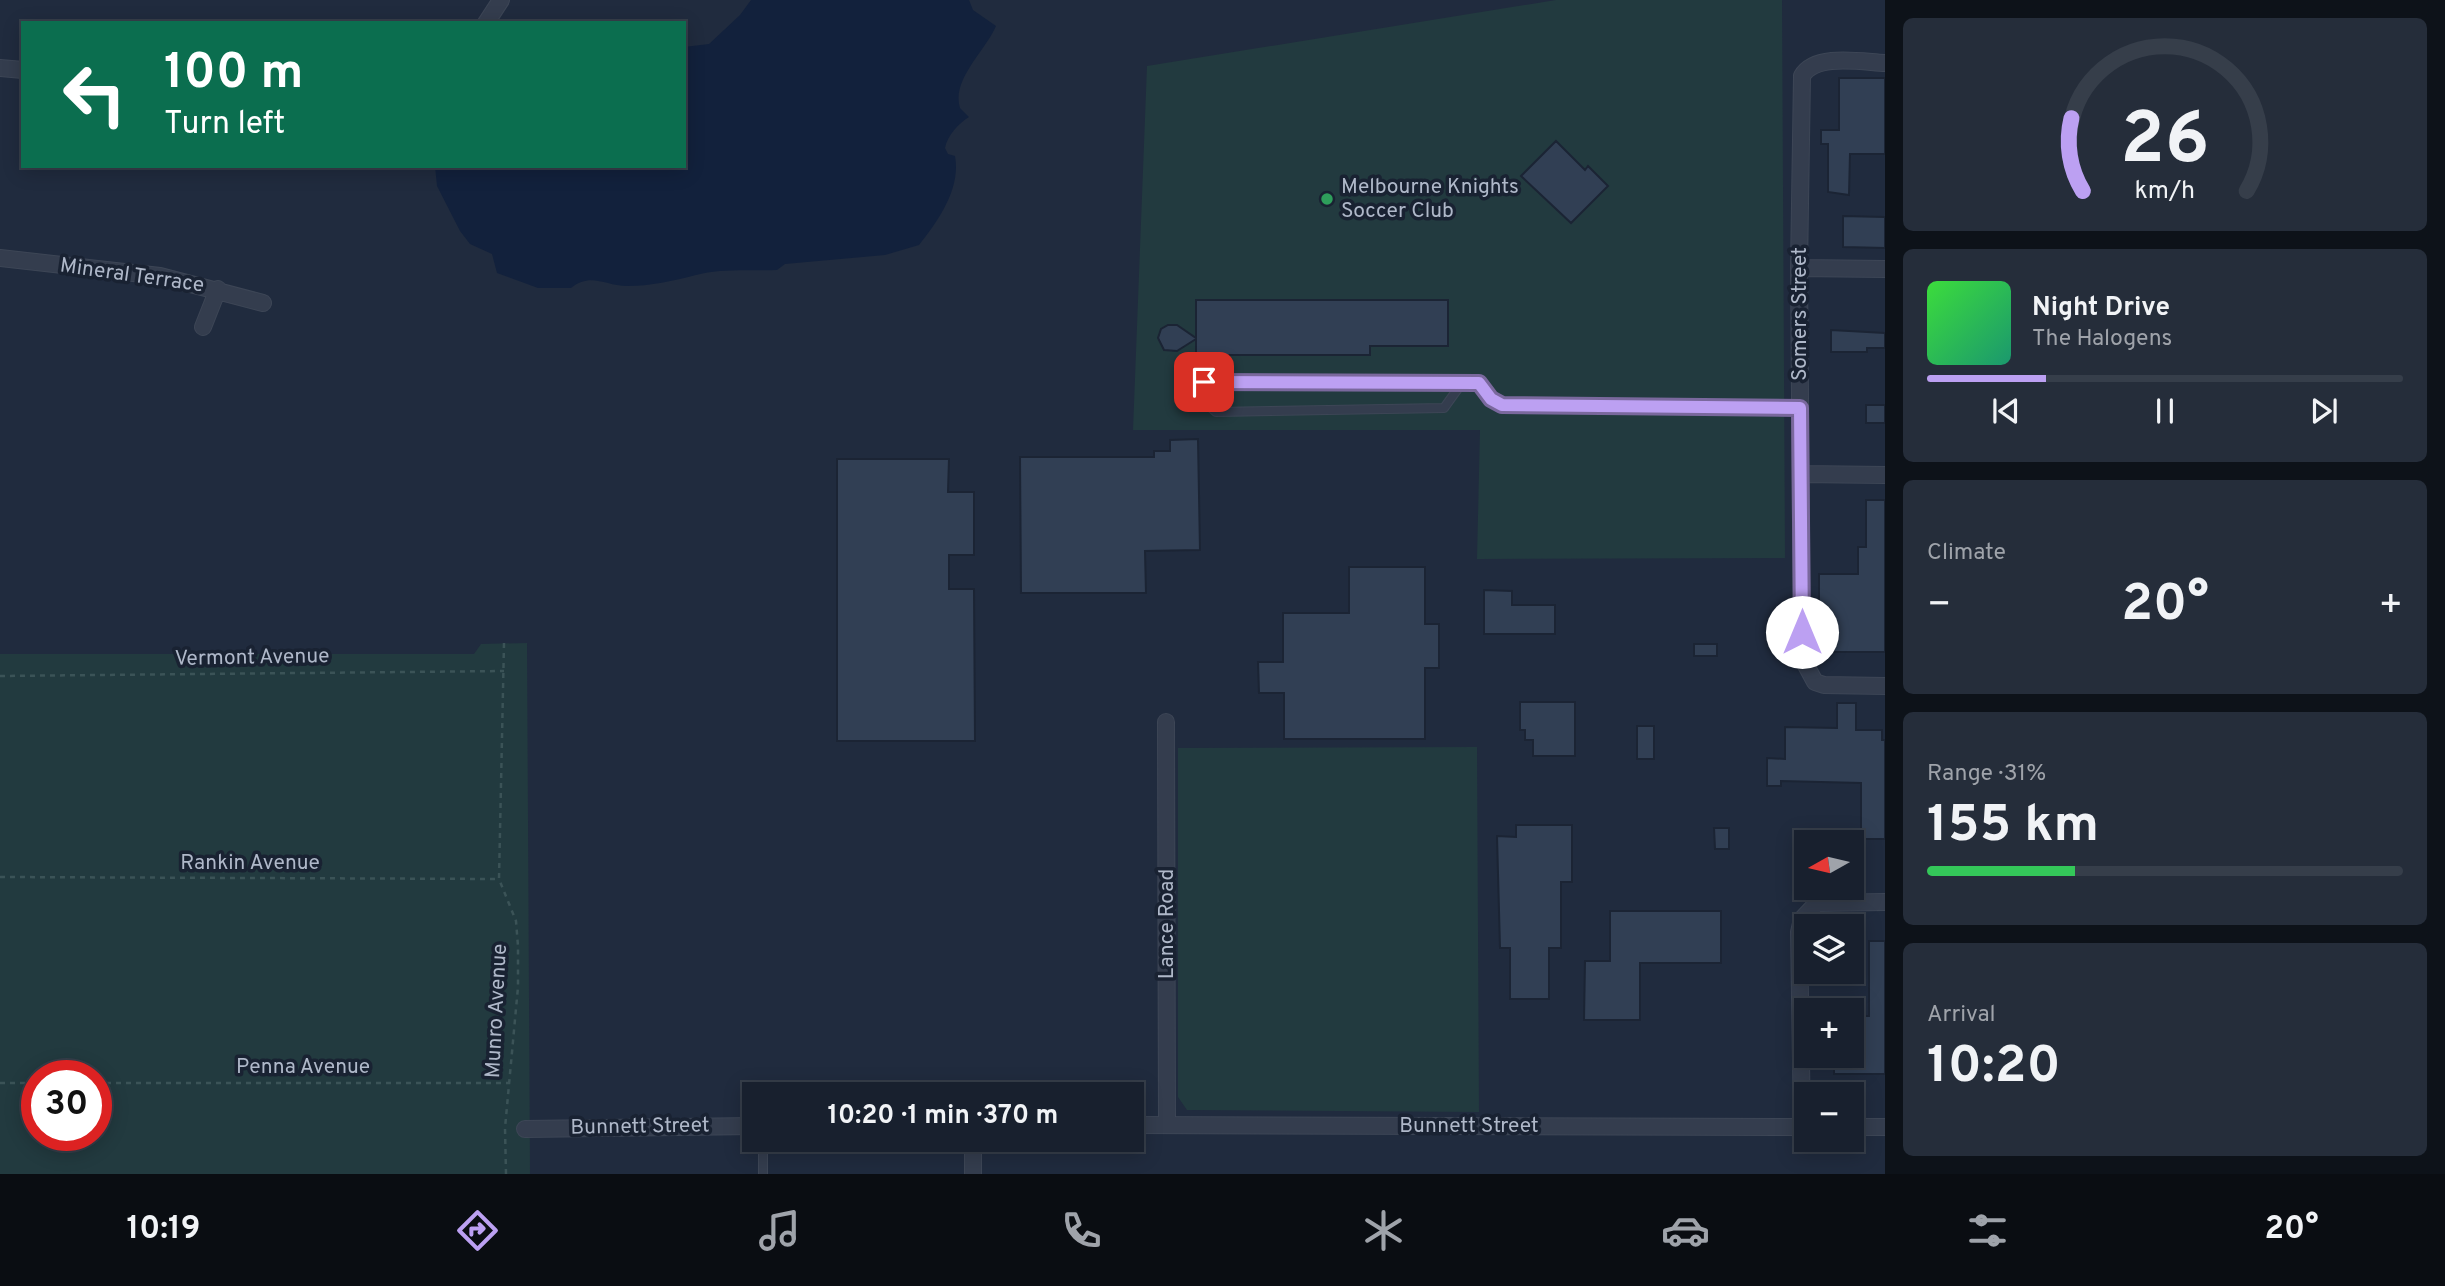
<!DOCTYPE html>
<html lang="en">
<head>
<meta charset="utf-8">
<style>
	body { margin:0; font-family:Overpass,sans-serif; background:#252d3a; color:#f1f3f6; height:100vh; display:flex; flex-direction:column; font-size:26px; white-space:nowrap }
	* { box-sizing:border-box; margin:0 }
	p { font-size:23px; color:#9fa3aa }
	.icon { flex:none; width:38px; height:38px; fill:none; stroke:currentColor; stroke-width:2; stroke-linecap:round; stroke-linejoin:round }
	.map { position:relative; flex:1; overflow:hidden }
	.panel { display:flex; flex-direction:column; gap:18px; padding:18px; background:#0d1219; width:560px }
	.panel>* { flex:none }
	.banner { position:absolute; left:21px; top:21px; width:665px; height:147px; border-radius:0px; box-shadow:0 4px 18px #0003,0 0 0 2px #363e4a; background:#0b6e4f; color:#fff; overflow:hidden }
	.needle { width:46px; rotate:262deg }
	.fabs { position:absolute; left:1794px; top:830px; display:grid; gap:14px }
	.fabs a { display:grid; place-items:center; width:70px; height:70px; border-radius:0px; background:#18202e; box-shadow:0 4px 18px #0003,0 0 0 2px #363e4a; font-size:35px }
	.speed { position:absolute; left:21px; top:1060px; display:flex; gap:14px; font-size:35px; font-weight:700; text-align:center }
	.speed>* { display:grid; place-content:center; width:91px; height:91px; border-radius:50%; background:#18202e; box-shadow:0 4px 18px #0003,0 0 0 2px #363e4a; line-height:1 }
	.speed .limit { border:10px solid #d22; background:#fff; color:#111 }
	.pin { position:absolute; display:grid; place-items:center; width:60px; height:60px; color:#fff; margin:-30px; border-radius:14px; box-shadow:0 4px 10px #0006 }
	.me { position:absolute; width:77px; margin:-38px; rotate:0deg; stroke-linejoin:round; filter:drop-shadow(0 0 5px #0008) }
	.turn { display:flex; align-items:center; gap:24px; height:147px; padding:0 28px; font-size:32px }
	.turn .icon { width:91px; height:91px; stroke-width:2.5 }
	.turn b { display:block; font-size:49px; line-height:60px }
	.big { font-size:52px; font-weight:700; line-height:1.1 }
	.panel .widget { flex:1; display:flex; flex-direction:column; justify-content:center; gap:10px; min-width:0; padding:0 24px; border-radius:10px; background:#252d3a }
	.panel .dial { align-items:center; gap:0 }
	.dial svg { height:182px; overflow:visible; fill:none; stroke:#363e4a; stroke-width:7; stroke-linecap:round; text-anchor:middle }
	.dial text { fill:#f1f3f6; stroke:none }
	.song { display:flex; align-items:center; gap:21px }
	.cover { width:84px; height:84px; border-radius:10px; background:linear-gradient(135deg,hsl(120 70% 55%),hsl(160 70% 35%)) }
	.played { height:7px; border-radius:4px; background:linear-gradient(90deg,#bca0f2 25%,#363e4a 25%) }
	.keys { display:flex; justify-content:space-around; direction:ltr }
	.heat { display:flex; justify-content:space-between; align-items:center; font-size:38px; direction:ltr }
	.charge { height:10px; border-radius:5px; background:linear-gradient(90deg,#34c759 31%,#363e4a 0) }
	.trip { position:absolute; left:742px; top:1082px; width:402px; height:70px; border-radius:0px; background:#18202e; box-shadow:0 4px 18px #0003,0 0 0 2px #363e4a; font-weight:700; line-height:70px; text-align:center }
	.dock { display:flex; height:112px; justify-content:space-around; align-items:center; background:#0a0d12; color:#9fa3aa }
	.dock .icon { width:49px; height:49px }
	.dock .current { color:#bca0f2 }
	.dock b { font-size:32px; color:#f1f3f6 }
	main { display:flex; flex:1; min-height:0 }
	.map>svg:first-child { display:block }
	.green { fill:#223a3f; fill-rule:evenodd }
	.water { fill:#12213c }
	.building { fill:#313f54; stroke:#1b2434; stroke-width:2 }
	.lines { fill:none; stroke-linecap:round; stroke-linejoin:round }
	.lane-casing { stroke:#3d4656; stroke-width:10 }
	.street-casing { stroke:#3d4656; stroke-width:18 }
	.path { stroke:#3b5357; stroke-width:2.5; stroke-dasharray:5 5; stroke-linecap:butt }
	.lane { stroke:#343d4e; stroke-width:8 }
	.street { stroke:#343d4e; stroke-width:16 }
	.route-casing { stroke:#7a689d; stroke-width:18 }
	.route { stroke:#bca0f2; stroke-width:12 }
	.leisure-dot { fill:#2e9e5b; stroke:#192232; stroke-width:2.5 }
	.labels { text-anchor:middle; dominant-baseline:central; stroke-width:7; stroke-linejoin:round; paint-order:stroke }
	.poi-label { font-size:21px; fill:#afb8c9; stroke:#192232; text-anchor:start }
	.street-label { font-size:21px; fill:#afb8c9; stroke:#192232 }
</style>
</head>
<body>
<main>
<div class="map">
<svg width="1885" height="1174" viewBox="0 0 1885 1174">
	<rect width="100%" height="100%" fill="#202b3e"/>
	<path class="green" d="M 1556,0 L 1782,0 L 1785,558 L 1477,559 L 1480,430 L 1133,430 L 1147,66 Z
		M 527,643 L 530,1174 L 0,1174 L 0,654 L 474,654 L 481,644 ZM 37,1076 L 96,1076 L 96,1136 L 37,1136 Z
		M 1477,747 L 1479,1112 L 1187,1110 L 1178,1097 L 1178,748 Z"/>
	<path class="water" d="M 751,0 L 969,0 L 973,10 L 996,26 C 986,50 951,80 960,108 L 969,117 C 959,123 947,136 945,148 L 948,154 L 955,156 C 961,188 939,220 919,245 L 885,255 L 785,264 L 777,270 C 752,271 720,268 696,275 C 673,281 651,286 627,286 C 605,286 591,272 571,288 L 538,288 L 497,273 L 492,254 L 470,244 L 460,231 L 437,186 L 435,166 L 684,166 L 684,47 L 709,44 L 740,15 Z"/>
	<path class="building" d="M 1839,78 L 1885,78 L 1885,154 L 1850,154 L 1849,195 L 1828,192 L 1828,144 L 1821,144 L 1821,130 L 1839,130 Z
		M 1556,141 L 1585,170 L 1588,166 L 1608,186 L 1571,223 L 1521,176 Z
		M 1843,216 L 1885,217 L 1885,248 L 1843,247 Z
		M 1196,300 L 1448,300 L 1448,346 L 1370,346 L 1370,355 L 1196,355 L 1196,339 L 1177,351 L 1164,350 L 1158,338 L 1161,329 L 1168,325 L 1177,325 L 1196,338 Z
		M 1831,330 L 1885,333 L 1885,348 L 1867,348 L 1867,352 L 1831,352 Z
		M 1866,405 L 1885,405 L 1885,423 L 1866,423 Z
		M 1198,439 L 1200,550 L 1145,551 L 1146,593 L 1021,593 L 1020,457 L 1154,457 L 1154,451 L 1170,451 L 1170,440 Z
		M 837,459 L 949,459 L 948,492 L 974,492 L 974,555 L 949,555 L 949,589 L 974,589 L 975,741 L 837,741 Z
		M 1866,500 L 1885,500 L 1885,652 L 1819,652 L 1819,574 L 1858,574 L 1858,547 L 1866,547 Z
		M 1349,567 L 1425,567 L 1425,624 L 1439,624 L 1439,668 L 1425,668 L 1425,739 L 1284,739 L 1284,693 L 1259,693 L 1258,662 L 1283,662 L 1283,613 L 1349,613 Z
		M 1484,590 L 1512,591 L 1512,605 L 1555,605 L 1555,634 L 1484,634 Z
		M 1694,644 L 1717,644 L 1717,656 L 1694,656 Z
		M 1520,702 L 1575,702 L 1575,756 L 1533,756 L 1533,740 L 1525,740 L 1525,730 L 1520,730 Z
		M 1837,703 L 1856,703 L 1856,730 L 1882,730 L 1882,740 L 1885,740 L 1885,839 L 1861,839 L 1861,783 L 1781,781 L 1781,786 L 1767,786 L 1767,758 L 1785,759 L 1785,727 L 1837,728 Z
		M 1637,726 L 1654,726 L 1654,759 L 1637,759 Z
		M 1516,825 L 1572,825 L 1572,882 L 1561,882 L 1561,948 L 1549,948 L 1549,999 L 1510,999 L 1510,948 L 1500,948 L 1497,836 L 1516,837 Z
		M 1714,828 L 1729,828 L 1729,849 L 1715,849 Z
		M 1610,911 L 1721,911 L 1721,963 L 1640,963 L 1640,1020 L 1584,1020 L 1585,961 L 1610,961 Z
		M 1869,941 L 1885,941 L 1885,1074 L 1834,1074 L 1834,1055 L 1852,1055 L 1852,1016 L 1869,1016 Z"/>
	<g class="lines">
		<defs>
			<path id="lane" d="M 1462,383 L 1444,408 L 1216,412 C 1206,404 1199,396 1204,382 L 1479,383 L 1491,399 L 1502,405 L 1800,408
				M 763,1139 L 763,1174"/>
			<path id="street" d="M 486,23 L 501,0
				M 1885,63 C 1862,62 1815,53 1802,76 L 1799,268 L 1802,658 L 1815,682 L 1824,685 L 1885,686
				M 0,68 L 23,70
				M 0,258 L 160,276 L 263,303
				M 1799,268 L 1885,269
				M 203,327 L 218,289
				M 1801,474 L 1885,475
				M 1166,722 L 1167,1125
				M 1132,1125 L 1806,1127
				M 1802,1127 L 1799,932 L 1802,919 L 1817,903 L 1885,902
				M 1852,1127 L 1885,1127
				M 525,1129 L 754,1126
				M 973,1139 L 973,1174"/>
		</defs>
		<use href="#lane" class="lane-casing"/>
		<use href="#street" class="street-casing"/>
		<path class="path" d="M 504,643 L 499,879 L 516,921 L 518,946 L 518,987 L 505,1128 L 506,1174
			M 0,676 L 504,671
			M 0,877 L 499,879
			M 0,1083 L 37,1083
			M 96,1083 L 509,1083"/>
		<use href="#lane" class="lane"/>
		<use href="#street" class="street"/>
	</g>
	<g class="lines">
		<defs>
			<path id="route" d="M 1204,382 L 1479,383 L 1491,399 L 1502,405 L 1800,408 L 1802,632"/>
		</defs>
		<use href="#route" class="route-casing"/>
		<use href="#route" class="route"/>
	</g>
	<circle class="leisure-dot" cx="1327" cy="199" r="7"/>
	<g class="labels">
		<g class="poi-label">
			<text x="1341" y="187">Melbourne Knights<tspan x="1341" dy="24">Soccer Club</tspan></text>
		</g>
		<g class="street-label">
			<text transform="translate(132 276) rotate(8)">Mineral Terrace</text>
			<text transform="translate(1800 314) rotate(-90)">Somers Street</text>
			<text transform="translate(252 658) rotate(-1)">Vermont Avenue</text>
			<text x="250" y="863">Rankin Avenue</text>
			<text transform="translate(1167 924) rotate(-90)">Lance Road</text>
			<text transform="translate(497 1011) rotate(-87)">Munro Avenue</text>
			<text x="303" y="1067">Penna Avenue</text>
			<text x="1469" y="1126">Bunnett Street</text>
			<text transform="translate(640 1127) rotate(-1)">Bunnett Street</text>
		</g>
	</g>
</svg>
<div class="fabs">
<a><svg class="needle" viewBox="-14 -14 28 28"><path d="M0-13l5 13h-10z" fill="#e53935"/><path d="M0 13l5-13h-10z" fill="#9fa3aa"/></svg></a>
<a><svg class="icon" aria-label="layers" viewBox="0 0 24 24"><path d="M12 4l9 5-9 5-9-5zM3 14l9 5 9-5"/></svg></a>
<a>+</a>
<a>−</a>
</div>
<div class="speed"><div class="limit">30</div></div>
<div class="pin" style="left:1204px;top:382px;background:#d93025"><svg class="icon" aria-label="arrive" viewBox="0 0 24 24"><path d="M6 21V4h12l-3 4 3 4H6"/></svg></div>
<svg class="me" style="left:1802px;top:632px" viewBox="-20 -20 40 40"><circle r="19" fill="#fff"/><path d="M0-13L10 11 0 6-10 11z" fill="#bca0f2"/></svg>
<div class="trip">10:20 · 1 min · 370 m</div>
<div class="banner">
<div class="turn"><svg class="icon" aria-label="left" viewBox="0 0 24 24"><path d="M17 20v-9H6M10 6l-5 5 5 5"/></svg><div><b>100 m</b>Turn left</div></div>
</div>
</div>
<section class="panel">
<div class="widget dial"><svg viewBox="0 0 100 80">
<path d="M14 69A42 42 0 1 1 86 69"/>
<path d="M14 69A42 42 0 0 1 9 37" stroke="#bca0f2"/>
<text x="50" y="56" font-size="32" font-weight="700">26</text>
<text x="50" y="72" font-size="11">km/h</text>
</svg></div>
<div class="widget">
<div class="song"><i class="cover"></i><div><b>Night Drive</b><p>The Halogens</p></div></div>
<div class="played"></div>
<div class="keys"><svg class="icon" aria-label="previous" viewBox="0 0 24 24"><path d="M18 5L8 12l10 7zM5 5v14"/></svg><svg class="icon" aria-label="pause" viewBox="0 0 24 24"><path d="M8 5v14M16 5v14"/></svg><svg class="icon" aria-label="next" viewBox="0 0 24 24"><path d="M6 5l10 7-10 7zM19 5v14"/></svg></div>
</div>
<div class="widget"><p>Climate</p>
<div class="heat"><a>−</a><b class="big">20°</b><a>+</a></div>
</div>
<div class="widget"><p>Range · 31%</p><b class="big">155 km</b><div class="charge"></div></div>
<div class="widget"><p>Arrival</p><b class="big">10:20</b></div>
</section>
</main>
<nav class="dock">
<b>10:19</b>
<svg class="icon current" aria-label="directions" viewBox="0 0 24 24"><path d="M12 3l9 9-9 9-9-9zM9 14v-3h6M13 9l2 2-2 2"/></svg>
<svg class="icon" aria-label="music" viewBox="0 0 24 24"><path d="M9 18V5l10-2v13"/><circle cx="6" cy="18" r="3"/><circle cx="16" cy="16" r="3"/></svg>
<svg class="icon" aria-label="phone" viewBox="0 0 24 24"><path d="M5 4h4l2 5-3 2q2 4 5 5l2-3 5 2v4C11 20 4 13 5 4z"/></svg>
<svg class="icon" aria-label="climate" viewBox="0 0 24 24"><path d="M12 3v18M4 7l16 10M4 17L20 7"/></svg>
<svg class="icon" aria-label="car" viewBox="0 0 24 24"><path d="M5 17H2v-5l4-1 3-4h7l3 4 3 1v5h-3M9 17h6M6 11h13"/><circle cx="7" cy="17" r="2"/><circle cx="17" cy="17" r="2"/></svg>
<svg class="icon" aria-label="filters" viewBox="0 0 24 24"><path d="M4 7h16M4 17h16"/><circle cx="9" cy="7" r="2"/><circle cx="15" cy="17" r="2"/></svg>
<b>20°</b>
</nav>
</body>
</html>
